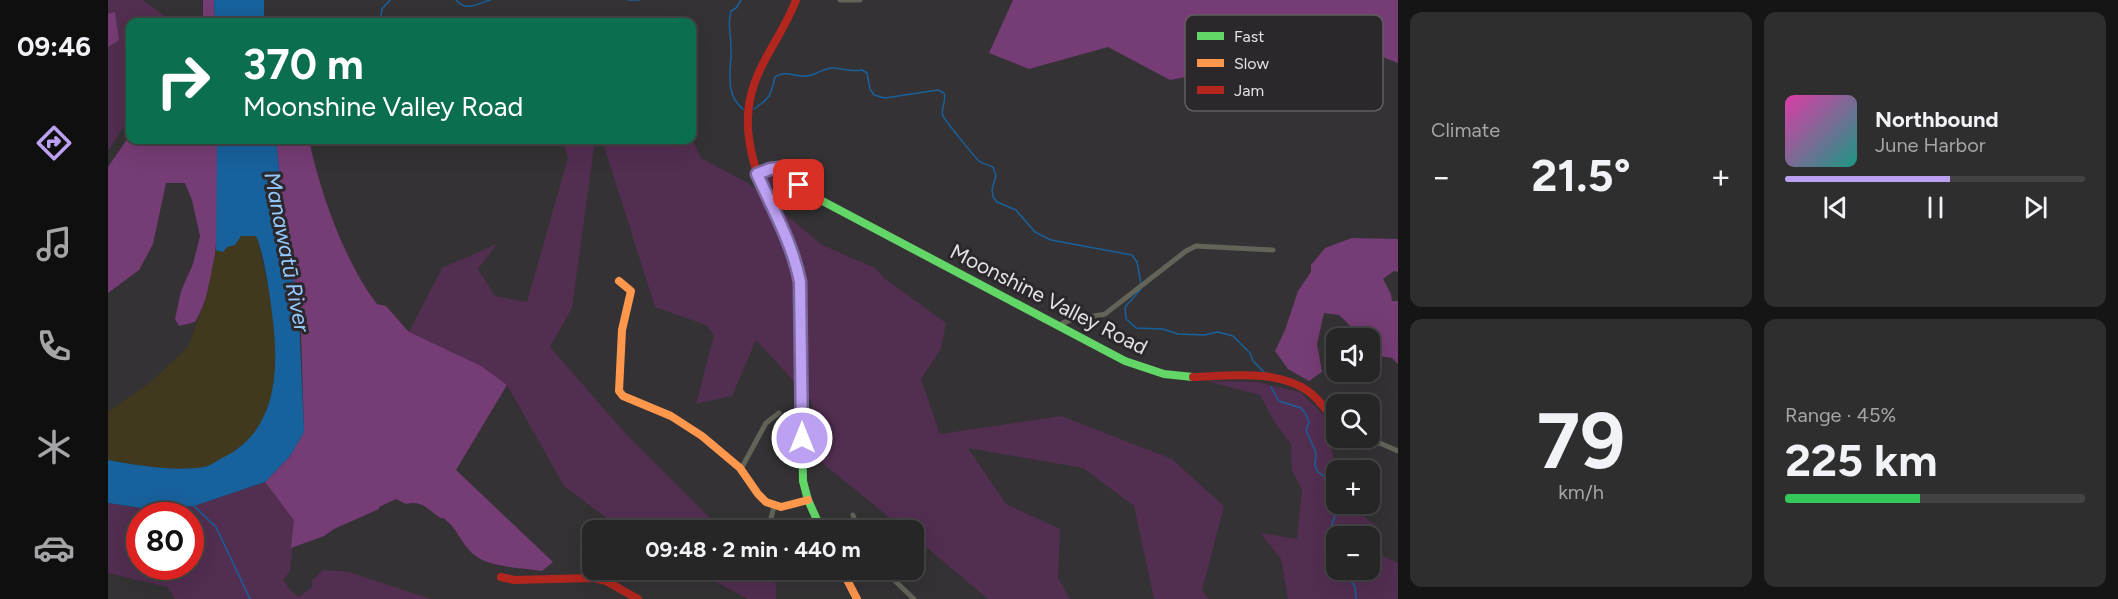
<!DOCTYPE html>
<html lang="en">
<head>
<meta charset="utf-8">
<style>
	body { margin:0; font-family:Figtree,sans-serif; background:#2f2e2f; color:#f1f3f6; height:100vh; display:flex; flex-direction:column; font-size:22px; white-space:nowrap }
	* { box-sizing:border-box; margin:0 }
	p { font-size:20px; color:#a4a5a7 }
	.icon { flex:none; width:33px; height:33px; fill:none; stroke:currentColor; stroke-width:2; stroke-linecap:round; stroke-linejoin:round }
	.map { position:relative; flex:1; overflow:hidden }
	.sheet { display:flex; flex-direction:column; gap:12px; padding:12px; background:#151515; width:720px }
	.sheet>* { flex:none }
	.banner { position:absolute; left:18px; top:18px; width:570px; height:126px; border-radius:12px; box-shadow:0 6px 24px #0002,0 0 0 2px #434344; background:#0b6e4f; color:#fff; overflow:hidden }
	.tools { position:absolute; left:1218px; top:328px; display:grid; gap:12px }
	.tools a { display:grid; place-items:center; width:54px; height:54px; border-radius:12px; background:#272627; box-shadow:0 6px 24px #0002,0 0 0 2px #434344; font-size:30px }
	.speed { position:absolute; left:18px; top:502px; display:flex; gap:12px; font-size:30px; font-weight:700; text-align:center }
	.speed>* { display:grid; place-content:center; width:78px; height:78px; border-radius:50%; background:#272627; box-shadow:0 6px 24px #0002,0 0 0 2px #434344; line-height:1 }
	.speed .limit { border:9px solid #d22; background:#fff; color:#111 }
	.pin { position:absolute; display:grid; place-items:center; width:51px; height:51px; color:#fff; margin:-26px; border-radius:12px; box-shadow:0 3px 9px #0006 }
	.me { position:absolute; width:66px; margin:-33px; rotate:0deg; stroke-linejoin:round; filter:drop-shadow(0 0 4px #0008) }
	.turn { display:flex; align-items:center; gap:21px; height:126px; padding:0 18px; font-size:27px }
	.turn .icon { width:78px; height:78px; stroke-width:2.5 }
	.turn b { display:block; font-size:42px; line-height:51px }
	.big { font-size:45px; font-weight:700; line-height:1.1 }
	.sheet .card { flex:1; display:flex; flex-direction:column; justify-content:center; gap:9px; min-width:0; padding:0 21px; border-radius:12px; background:#2f2e2f }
	.sheet .dial { align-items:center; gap:0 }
	.dial b { font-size:78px; line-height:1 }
	.song { display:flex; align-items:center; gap:18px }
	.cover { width:72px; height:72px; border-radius:9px; background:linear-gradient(135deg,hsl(320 70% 55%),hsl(170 70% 35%)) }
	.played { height:6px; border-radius:3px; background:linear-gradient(90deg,#bca0f2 55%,#434344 55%) }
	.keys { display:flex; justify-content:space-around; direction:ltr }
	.heat { display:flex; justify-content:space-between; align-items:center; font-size:33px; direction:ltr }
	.charge { height:9px; border-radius:4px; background:linear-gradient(90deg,#34c759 45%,#434344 0) }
	.sheet .tiles { flex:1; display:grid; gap:12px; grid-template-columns:repeat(2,1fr) }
	.trip { position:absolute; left:474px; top:520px; width:342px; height:60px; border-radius:12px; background:#272627; box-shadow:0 6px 24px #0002,0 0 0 2px #434344; font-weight:700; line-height:60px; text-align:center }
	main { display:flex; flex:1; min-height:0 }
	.tabs { display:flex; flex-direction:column; width:108px; justify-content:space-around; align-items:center; background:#100f10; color:#a4a5a7 }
	.tabs .icon { width:42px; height:42px }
	.tabs .active { color:#bca0f2 }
	.tabs b { font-size:27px; color:#f1f3f6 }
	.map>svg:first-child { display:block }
	.green { fill:#522e51; fill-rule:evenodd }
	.forest { fill:#763c75 }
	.sand { fill:#41391e }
	.water { fill:#17619d }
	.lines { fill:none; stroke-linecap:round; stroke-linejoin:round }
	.stream { stroke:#17619d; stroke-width:1.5 }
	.street { stroke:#626459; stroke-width:5 }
	.fast { stroke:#63d668; stroke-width:8 }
	.slow { stroke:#ff974d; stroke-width:8 }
	.jam { stroke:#b3261e; stroke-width:8 }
	.route-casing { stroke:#7a689d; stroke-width:15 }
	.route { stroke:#bca0f2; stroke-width:10 }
	.labels { text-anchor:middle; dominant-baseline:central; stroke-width:6; stroke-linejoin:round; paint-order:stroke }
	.street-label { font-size:21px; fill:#e4e2e4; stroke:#2b272b }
	.water-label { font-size:22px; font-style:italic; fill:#94caff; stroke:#2b272b }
	.key { fill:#2b272b; stroke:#625f62; stroke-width:1.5 }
	.key-label { font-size:16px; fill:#e4e2e4 }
</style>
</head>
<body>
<main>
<nav class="tabs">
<b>09:46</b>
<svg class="icon active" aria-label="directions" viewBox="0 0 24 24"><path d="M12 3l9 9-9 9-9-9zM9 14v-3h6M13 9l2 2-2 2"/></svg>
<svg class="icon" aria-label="music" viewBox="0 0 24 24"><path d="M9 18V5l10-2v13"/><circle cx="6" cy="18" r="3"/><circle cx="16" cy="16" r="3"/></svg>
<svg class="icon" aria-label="phone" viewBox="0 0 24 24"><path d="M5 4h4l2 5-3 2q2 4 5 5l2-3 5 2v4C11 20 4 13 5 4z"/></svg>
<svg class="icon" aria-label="climate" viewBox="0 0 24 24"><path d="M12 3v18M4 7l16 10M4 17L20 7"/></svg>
<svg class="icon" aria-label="car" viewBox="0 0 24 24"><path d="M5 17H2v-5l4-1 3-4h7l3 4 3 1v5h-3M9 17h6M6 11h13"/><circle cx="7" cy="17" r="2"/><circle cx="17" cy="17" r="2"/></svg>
</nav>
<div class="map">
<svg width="1290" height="599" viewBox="0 0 1290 599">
	<rect width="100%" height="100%" fill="#343234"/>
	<path class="green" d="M 0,0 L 35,0 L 65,22 L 22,22 L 22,117 L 0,151 Z
		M 584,139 L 593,158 L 640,183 L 714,245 L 767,268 L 776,278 L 838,323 L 833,349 L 813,379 L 832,434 L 953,416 L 1064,459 L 1116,506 L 1094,591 L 1101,599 L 1046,599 L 1026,506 L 975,468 L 860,448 L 898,504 L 952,529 L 950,578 L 962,599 L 880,599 L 806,537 L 806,531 L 798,531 L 713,462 L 703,400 L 648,340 L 624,396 L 588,404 L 606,335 L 598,325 L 547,307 L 494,140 Z
		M 455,140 L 487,140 L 464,308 L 442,347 L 517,433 L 615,531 L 516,531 L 456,486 L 399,385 L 301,332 L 334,268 L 389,244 L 370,269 L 387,296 L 419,302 L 460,158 Z
		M 661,172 L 676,173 L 697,193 L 698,198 L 696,203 L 678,190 L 676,193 L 676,202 L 665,185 L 659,186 L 658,176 Z
		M 1099,381 L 1148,382 L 1192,392 L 1216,415 L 1226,460 L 1241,471 L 1228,471 L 1228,504 L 1247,504 L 1246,509 L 1267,525 L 1266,552 L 1290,563 L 1290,599 L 1180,599 L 1173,559 L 1152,533 L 1189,539 L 1194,490 L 1184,470 L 1183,444 L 1167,423 L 1152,395 ZM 1228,537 L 1262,537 L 1262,570 L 1228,570 Z
		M 157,482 L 187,520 L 182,572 L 175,579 L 182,590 L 191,597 L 204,587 L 204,580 L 215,570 L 241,572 L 323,599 L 67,599 L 59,587 L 0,573 L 0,503 L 40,509 L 86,506 ZM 32,516 L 82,516 L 82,567 L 32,567 Z
		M 586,570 L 654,570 L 668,584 L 668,599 L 640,599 Z"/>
	<path class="forest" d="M 95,0 L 106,0 L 107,22 L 95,22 Z
		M 905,0 L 1290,0 L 1290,63 L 1269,55 L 1158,82 L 1110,71 L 1062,80 L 1000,47 L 921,69 L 881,53 Z
		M 7,12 L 11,40 L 0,47 L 0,14 Z
		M 22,135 L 22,140 L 86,140 L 90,144 L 91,140 L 109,140 C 110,192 115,276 87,322 L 71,326 L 67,319 L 73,291 L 85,264 L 92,236 L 84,200 L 77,183 L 58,183 L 45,244 L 31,270 L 0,293 L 0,167 Z
		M 168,140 L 201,140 C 212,192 236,261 269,304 L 278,306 L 301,332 L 373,366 L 399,385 L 348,470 L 445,562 L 434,571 C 416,568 383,567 369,557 C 355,548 351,531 339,521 C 334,516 336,520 331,517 C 319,509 314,500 298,504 L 288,499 L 271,507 L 271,509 L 226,529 L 216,536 L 183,548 L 186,520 L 157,482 L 182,456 L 196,432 L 193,333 L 176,219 Z
		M 1244,238 L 1290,239 L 1290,272 L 1286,271 L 1275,279 L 1283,294 L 1284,301 L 1290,301 L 1290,364 L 1284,358 L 1265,355 L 1262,349 L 1262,339 L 1256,339 L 1231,315 L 1216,313 L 1209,344 L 1214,372 L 1201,381 L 1180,369 L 1167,351 L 1177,330 L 1190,291 L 1203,272 L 1203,265 L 1217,248 Z"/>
	<path class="sand" d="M 133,236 L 148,236 L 150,241 C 162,300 184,372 151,428 C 147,435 140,440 135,445 C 125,453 108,465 95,467 C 67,472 28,465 0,460 L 0,412 L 43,382 L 80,347 L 98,298 L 108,250 L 127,245 Z"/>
	<path class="water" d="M 106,0 L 156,0 L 156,22 L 107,22 Z
		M 109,140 L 168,140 L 176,219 L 191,318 L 196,432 L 182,456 L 157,482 L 86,506 L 40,509 L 0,503 L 0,460 C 27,465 69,472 96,467 C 102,466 110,460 116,457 C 168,431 171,373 165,321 C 163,302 156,252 148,236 L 133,236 L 127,245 L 119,247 L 115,252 L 108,250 Z"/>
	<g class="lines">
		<path class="stream" d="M 348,0 C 358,12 369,4 382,0
			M 520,0 L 531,0
			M 633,0 L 628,8 L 623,11 C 619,24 623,34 623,47 C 624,68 615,93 635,109
			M 272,22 L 274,9 L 282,0
			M 646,109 C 663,97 662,97 667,77 C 677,70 687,77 699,76 C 709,75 716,67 726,68 C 736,69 743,72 754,70 L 759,73 L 762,89 L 766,95 L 777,98 L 830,90 L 836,93 C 839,102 832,109 835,116 C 836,119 868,159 871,161 C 875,164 880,165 885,167 L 888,176 L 884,189 L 885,197 L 889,202 L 908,210 L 927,232 L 943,240 L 1024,255 L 1029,262 L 1033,284
			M 1033,289 L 1017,307 L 1018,319 L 1028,328 L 1055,329 L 1070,334 L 1096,335 L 1110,332 L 1125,336 L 1142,353 L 1145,361 L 1156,372
			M 1163,387 L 1171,401 L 1193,408 L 1197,413 L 1201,422 L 1198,430 L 1208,453 L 1207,466 L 1210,472 L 1227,484 L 1228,499
			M 86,506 L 108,527 L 142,599
			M 1228,545 L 1220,539 C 1221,527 1229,517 1229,504
			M 1236,570 L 1247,587 L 1248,599"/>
		<path class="street" d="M 732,0 L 752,0
			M 950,326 C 965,316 980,318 997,314 L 1078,251 L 1088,246 L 1165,250
			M 1260,438 L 1290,451
			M 633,469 L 658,423 L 671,413
			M 745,515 L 750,531
			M 660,531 L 666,506
			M 666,570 L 667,574
			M 770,570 L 785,579 L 806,599"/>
		<path class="fast" d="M 649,174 C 677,163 684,177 703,195 L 1017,361 L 1056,374 L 1085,377
			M 694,429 L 695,481 L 700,500 L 714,531"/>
		<path class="slow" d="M 511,281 L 523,291 L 514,330 L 511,391 L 515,396 L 563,416 L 594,436 L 632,468 L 650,494 L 658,502 L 673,507 L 700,500
			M 734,570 L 749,599"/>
		<path class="jam" d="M 688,0 C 676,33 651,61 643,95 C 627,158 675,222 692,282 L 694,429
			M 1085,377 C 1121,376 1168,369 1200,391 C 1211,399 1219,411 1228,422
			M 393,577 L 406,580 L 486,578 L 498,581 L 530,599"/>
	</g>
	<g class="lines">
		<defs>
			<path id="route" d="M 691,185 L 672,168 L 662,169 L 649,174 C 665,209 685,245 692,282 L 694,438"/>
		</defs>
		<use href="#route" class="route-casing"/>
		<use href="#route" class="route"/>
	</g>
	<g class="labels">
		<g class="street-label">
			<text transform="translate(941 299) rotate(27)">Moonshine Valley Road</text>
		</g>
		<g class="water-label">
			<text transform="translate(179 252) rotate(79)">Manawatū River</text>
		</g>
	</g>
	<rect x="1077" y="15" width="198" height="96" rx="9" class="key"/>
	<rect x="1089" y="32" width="27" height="8" fill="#63d668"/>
	<rect x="1089" y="59" width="27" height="8" fill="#ff974d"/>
	<rect x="1089" y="86" width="27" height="8" fill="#b3261e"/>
	<g class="key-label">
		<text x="1126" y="42">Fast</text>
		<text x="1126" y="69">Slow</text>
		<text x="1126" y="96">Jam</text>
	</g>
</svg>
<div class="tools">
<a><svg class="icon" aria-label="sound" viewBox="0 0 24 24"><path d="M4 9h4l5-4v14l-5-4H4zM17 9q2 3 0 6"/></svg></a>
<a><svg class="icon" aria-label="search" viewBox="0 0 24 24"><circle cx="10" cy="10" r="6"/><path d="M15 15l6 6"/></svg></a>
<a>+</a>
<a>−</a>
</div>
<div class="speed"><div class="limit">80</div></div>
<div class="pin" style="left:691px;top:185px;background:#d93025"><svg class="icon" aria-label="arrive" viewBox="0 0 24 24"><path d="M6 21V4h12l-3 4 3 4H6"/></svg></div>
<svg class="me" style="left:694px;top:438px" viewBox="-20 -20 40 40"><circle r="17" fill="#bca0f2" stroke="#fff" stroke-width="3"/><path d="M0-11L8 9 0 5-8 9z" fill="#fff"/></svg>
<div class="trip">09:48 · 2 min · 440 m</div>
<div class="banner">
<div class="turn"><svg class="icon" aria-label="right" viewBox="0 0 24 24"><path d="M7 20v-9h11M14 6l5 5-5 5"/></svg><div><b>370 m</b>Moonshine Valley Road</div></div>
</div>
</div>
<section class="sheet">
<div class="tiles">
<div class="card"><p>Climate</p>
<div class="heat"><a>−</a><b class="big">21.5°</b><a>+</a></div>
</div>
<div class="card">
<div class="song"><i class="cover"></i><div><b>Northbound</b><p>June Harbor</p></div></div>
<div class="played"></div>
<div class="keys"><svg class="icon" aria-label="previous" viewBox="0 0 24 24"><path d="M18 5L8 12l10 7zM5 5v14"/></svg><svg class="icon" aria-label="pause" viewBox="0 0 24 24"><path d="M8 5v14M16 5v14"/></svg><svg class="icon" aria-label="next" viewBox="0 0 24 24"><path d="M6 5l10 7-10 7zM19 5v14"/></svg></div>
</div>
<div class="card dial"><b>79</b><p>km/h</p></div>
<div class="card"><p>Range · 45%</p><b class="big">225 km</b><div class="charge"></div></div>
</div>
</section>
</main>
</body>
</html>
